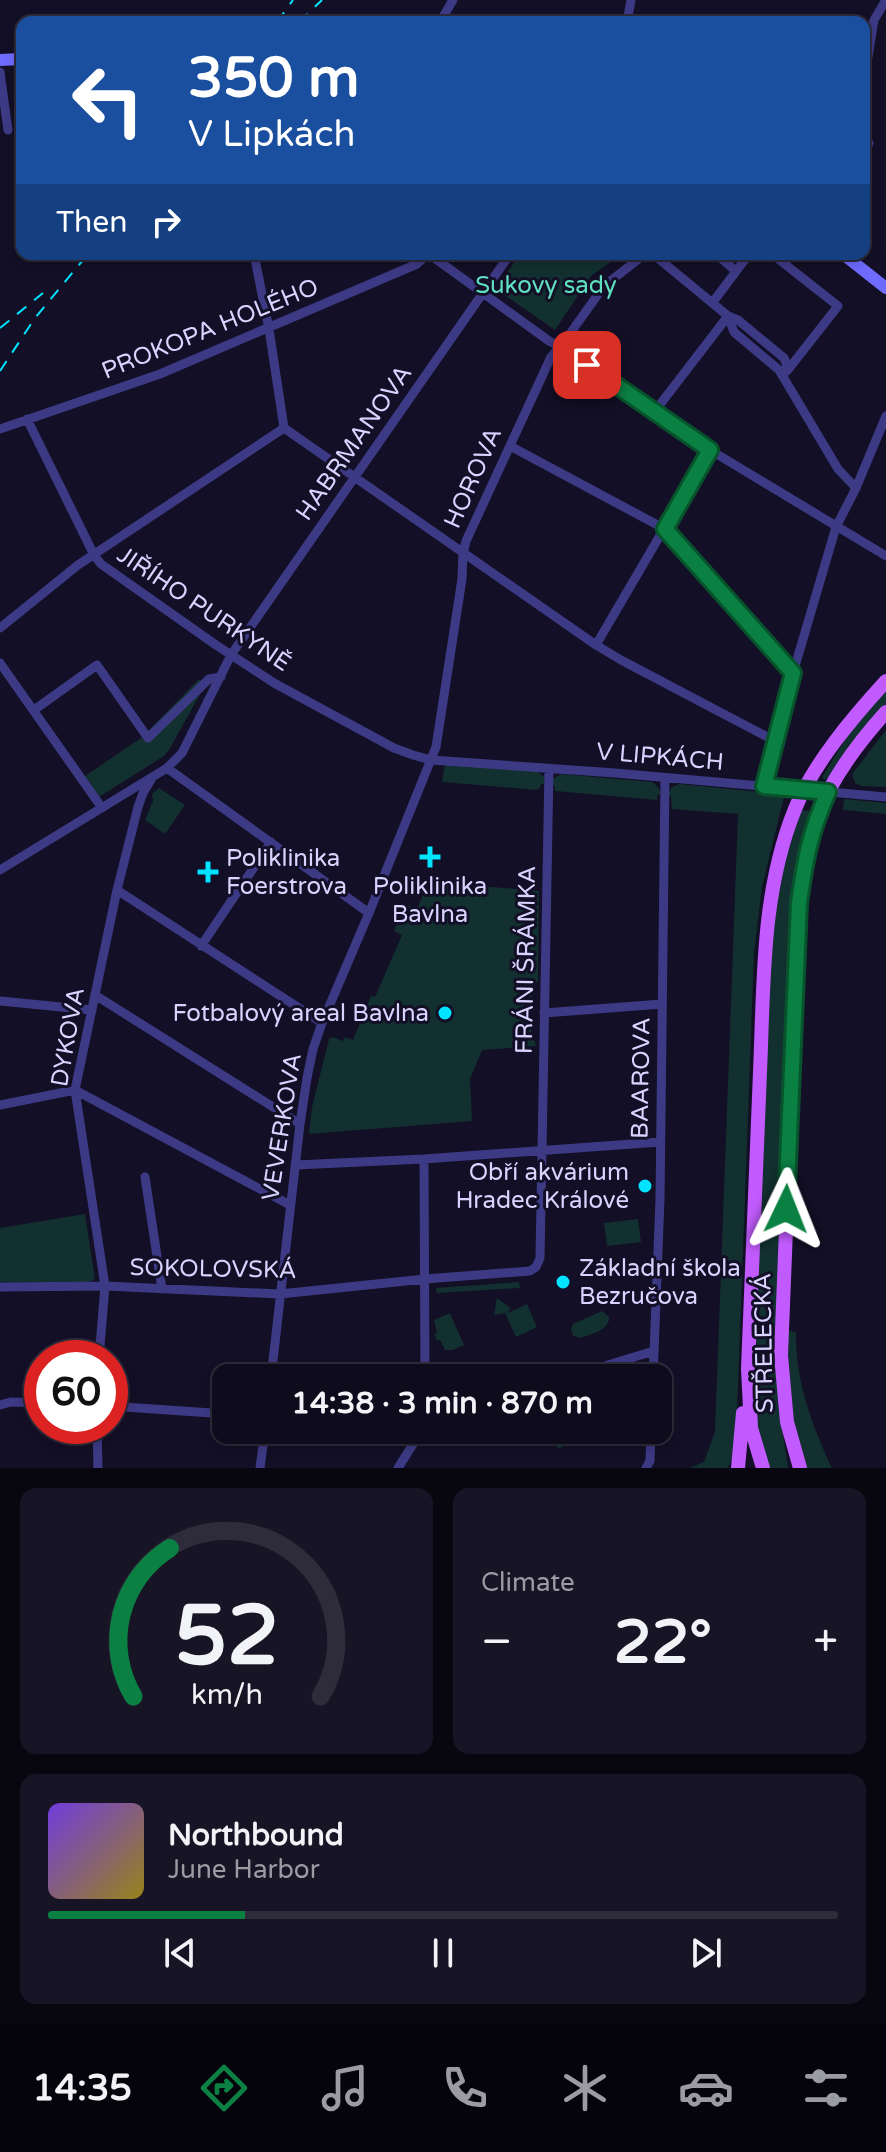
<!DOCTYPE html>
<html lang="en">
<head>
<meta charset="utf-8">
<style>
	body { margin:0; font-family:"Varela Round",sans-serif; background:#171425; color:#f1f3f6; height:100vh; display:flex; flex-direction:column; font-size:30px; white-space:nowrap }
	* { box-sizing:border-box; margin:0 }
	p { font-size:26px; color:#9b9ba3 }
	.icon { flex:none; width:44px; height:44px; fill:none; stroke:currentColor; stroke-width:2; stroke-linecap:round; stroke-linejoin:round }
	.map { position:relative; height:1468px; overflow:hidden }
	.side { display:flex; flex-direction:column; gap:20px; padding:20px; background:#08060f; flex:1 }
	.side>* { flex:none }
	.hud { position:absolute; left:16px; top:16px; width:854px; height:244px; border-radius:16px; box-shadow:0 4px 12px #0003,0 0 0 2px #2e2b3b; background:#1a4fa0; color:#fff; overflow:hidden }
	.speed { position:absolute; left:24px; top:1340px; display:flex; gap:16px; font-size:40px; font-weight:700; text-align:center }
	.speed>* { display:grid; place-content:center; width:104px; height:104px; border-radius:50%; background:#0e0b1c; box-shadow:0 4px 12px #0003,0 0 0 2px #2e2b3b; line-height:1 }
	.speed .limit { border:12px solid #d22; background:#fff; color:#111 }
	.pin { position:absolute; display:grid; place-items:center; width:68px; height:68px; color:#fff; margin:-34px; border-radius:16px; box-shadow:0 4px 12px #0006 }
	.me { position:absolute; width:88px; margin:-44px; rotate:2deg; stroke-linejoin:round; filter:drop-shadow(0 0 6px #0008) }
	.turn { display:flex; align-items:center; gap:28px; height:168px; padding:0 40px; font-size:36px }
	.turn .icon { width:104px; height:104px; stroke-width:2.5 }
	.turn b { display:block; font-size:56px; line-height:68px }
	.then { display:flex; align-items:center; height:76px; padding:0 40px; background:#0003; gap:16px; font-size:30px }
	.big { font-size:60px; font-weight:700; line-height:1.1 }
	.side .tile { flex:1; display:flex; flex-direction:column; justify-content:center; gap:12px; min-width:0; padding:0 28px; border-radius:16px; background:#171425 }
	.side .dial { align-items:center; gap:0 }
	.dial svg { height:208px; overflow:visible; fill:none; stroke:#2e2b3b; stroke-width:7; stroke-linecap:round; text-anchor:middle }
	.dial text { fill:#f1f3f6; stroke:none }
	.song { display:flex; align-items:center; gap:24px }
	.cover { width:96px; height:96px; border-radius:12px; background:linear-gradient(135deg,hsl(260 70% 55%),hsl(50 70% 35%)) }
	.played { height:8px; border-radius:4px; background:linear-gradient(90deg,#0b8043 25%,#2e2b3b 25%) }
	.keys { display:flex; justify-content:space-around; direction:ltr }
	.heat { display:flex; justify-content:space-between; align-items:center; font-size:44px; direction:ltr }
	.side .tiles { flex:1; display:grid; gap:20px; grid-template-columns:1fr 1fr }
	.tile:last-child { grid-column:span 2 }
	.trip { position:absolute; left:212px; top:1364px; width:460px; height:80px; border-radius:16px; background:#0e0b1c; box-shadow:0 4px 12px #0003,0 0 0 2px #2e2b3b; font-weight:700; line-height:80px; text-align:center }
	.tab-bar { display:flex; height:128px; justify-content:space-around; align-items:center; background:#06040b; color:#9b9ba3 }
	.tab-bar .icon { width:56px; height:56px }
	.tab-bar .active { color:#0b8043 }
	.tab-bar b { font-size:36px; color:#f1f3f6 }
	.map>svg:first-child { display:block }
	.green { fill:#12302f }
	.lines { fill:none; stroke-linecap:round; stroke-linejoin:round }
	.street { stroke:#3d3a85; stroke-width:9 }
	.secondary { stroke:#6f6bff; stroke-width:12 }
	.primary { stroke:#c25bff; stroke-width:14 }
	.rail { stroke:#00e5ff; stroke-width:2; stroke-dasharray:12 10; stroke-linecap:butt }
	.route-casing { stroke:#07532c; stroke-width:20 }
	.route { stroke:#0b8043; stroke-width:14 }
	.poi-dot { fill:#00e5ff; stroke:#130f26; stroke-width:3 }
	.labels { text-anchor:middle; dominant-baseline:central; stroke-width:6; stroke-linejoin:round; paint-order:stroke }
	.park-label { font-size:24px; fill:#5fe0c0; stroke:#130f26 }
	.street-label { font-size:24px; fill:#d9d4ff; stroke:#130f26 }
	.poi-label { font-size:24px; fill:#d9d4ff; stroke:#130f26; text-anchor:start }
</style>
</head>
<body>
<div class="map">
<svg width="886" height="1468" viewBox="0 0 886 1468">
	<rect width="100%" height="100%" fill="#130f26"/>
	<path class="green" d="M 520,254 L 622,254 L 591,276 L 555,330 L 496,289 Z
		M 199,679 L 205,685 L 169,750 L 164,756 L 99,797 L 85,776 L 141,738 Z
		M 886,687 L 886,705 L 829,777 L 824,780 L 822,777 L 858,719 Z
		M 886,730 L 886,787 L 861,786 L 855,783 L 852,774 Z
		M 445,764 L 537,771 L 544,777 L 544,784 L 541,784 L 540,788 L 536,790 L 442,782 Z
		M 561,774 L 652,782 L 658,787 L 661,794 L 657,795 L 657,800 L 555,791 L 555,786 L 551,785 L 553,779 Z
		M 679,784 L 783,794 L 784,797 L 762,887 L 754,954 L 737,1412 L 732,1458 L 728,1468 L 689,1468 L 704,1462 L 715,1432 L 738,814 L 672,809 L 671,796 L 668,795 L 671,788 Z
		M 159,788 L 185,805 L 165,834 L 145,820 L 153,801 L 152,794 Z
		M 844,799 L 886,803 L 886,814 L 843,810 Z
		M 801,810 L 810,811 L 795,880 L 778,1399 L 788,1468 L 769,1468 L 754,1415 L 753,1380 L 771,938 L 780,876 Z
		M 433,882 L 539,891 L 538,981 L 532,987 L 532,1003 L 527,1008 L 527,1018 L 532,1019 L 531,1035 L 537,1046 L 482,1050 L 470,1079 L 472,1121 L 309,1134 L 312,1107 L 329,1039 L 333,1037 L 343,1041 L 345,1037 L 353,1040 L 371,996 L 375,997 L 402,935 L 394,931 L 405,904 L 417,909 L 427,885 Z
		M 85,1214 L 95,1279 L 89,1282 L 0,1282 L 0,1228 Z
		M 638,1219 L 641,1242 L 607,1246 L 604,1223 Z
		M 519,1282 L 520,1288 L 437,1293 L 436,1288 Z
		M 497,1298 L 510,1308 L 508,1313 L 527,1304 L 537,1327 L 516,1337 L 505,1313 L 494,1315 Z
		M 602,1311 L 609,1317 C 610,1330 591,1334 581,1338 L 573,1336 L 571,1329 L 573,1324 Z
		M 450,1313 L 464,1345 L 453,1350 L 445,1350 L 440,1340 L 437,1341 L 434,1334 L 437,1333 L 434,1320 Z
		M 786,1330 L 796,1332 C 795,1380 812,1426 832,1468 L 807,1468 L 794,1425 Z
		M 549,1430 L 589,1430 L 591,1434 L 558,1449 Z"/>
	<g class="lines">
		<path class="street" d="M 440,22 L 453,0
			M 627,22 L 631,0
			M 0,72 L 8,130
			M 864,81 L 874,20 L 886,0
			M 864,156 L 869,143
			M 254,254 L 269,329 L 284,428 L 596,645 L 621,660 L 775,741
			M 429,254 L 549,341 L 567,350 L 710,450 L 886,556
			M 653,254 L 728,316 L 738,320 L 784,358 L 787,365 L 783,376
			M 716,254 L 736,271
			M 772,254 L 838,306 L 787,371
			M 713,302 L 749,254
			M 728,316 L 734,332 L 779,370 L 838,469 L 856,488
			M 655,411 L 728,316
			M 27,419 L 94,555 L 101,564 L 216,645 L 274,683 L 394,748 L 413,755 L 431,760 L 615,773 L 886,797
			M 0,429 L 160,374 L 417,264 L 428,254
			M 510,446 L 665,529 L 793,673
			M 0,628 L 78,565 L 284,428
			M 596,645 L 710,450
			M 0,663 L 102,808
			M 34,710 L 97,665 L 148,738 L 209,679 L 221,677
			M 167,768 L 369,913
			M 764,786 L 793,673 L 836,527 L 856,488 L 886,416
			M 0,870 L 167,768 L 182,753 L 231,655 L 510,254
			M 117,890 L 322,1023
			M 201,946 L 271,842
			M 95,995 L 300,1124
			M 0,1001 L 92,1010
			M 544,1013 L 662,1004
			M 0,1105 L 75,1090 L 290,1205
			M 424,1159 L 425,1378
			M 296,1165 L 424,1159 L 660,1142
			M 145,1177 L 162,1289
			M 0,1287 L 105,1286 L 280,1294 L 425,1279 L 530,1271 L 536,1267 L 540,1258 L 549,769
			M 99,1358 L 105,1286 L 75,1090 L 117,890 L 138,807 L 143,793 L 151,780
			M 271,1378 L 300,1124 L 307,1078 L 313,1049 L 322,1023 L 369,913 L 436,747 L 462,579 L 463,554 L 466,541 L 551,357 L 569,335 L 604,286 L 645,254
			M 565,1378 L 654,1351
			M 653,1378 L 660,1199 L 665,778
			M 0,1405 L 11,1402 L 42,1403
			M 110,1406 L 226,1414
			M 97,1426 L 98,1468
			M 260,1468 L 265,1430
			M 398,1468 L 422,1430
			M 646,1468 L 650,1461 L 651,1430"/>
		<path class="secondary" d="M 0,60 L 22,59
			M 843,254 L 886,288"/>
		<path class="primary" d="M 738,1468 L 743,1413
			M 763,1468 L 751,1428 L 748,1369 C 752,1270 756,1171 760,1072 C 764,983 761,893 795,809 C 813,764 853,717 886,681
			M 800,1468 L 787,1422 L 781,1355 L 799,903 C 803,874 806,844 817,817 C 831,778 859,742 886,712"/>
		<path class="rail" d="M 277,22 L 293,0
			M 299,22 L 322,0
			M 0,328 L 43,293
			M 0,371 L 35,318 L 88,254"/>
	</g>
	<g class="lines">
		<defs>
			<path id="route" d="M 587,365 L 710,450 L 665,529 L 793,673 L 764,786 L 828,792 C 810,832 805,860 799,903 L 786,1209"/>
		</defs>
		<use href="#route" class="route-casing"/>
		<use href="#route" class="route"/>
	</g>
	<g class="poi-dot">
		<path d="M426 845h8v8h8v8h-8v8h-8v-8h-8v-8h8z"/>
		<path d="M204 860h8v8h8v8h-8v8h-8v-8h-8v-8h8z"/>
		<circle cx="445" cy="1013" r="8"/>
		<circle cx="645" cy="1186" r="8"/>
		<circle cx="563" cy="1282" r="8"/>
	</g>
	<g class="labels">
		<g class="park-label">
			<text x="546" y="285">Sukovy sady</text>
		</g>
		<g class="street-label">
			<text transform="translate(210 329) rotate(-22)">PROKOPA HOLÉHO</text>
			<text transform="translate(354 443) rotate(-55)">HABRMANOVA</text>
			<text transform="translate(473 478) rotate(-66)">HOROVA</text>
			<text transform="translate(204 609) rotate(34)">JIŘÍHO PURKYNĚ</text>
			<text transform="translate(660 757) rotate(5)">V LIPKÁCH</text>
			<text transform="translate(526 960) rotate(-89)">FRÁNI ŠRÁMKA</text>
			<text transform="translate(68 1037) rotate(-80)">DYKOVA</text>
			<text transform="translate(641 1078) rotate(-89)">BAAROVA</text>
			<text transform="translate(282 1127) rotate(-81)">VEVERKOVA</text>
			<text transform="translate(213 1269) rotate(1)">SOKOLOVSKÁ</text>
			<text transform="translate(764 1343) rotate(-91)">STŘELECKÁ</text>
		</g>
		<g class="poi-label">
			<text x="226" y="858">Poliklinika<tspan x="226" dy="28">Foerstrova</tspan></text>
			<text x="430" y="886" text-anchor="middle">Poliklinika<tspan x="430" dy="28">Bavlna</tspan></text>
			<text x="429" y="1013" text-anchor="end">Fotbalový areal Bavlna</text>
			<text x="629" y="1172" text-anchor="end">Obří akvárium<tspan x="629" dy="28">Hradec Králové</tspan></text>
			<text x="579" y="1268">Základní škola<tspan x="579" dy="28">Bezručova</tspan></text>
		</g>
	</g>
</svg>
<div class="speed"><div class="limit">60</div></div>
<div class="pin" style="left:587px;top:365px;background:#d93025"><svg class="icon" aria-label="arrive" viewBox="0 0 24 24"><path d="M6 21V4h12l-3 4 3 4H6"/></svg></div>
<svg class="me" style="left:786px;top:1209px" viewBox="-20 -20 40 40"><path d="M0-17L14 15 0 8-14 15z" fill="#0b8043" stroke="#fff" stroke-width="4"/></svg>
<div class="trip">14:38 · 3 min · 870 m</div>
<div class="hud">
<div class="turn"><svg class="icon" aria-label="left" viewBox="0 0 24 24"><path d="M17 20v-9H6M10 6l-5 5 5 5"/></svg><div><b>350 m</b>V Lipkách</div></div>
<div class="then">Then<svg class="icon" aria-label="right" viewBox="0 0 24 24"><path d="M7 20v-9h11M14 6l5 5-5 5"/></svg></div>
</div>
</div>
<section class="side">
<div class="tiles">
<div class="tile dial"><svg viewBox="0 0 100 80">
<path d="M14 69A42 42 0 1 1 86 69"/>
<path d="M14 69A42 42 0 0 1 28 12" stroke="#0b8043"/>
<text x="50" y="56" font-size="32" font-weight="700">52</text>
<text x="50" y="72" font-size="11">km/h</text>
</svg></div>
<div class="tile"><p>Climate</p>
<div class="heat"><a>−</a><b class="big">22°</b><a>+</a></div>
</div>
<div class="tile">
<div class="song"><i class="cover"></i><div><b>Northbound</b><p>June Harbor</p></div></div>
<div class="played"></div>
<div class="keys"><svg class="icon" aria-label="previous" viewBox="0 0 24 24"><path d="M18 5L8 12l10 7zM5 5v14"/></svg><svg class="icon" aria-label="pause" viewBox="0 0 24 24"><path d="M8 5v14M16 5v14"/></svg><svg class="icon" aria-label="next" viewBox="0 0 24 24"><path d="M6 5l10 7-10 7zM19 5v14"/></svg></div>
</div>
</div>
</section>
<nav class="tab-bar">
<b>14:35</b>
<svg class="icon active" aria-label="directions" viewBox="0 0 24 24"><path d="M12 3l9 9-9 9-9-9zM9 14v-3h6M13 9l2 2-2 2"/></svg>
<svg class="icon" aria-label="music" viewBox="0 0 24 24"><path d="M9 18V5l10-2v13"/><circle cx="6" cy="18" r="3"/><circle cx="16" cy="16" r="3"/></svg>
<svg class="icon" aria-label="phone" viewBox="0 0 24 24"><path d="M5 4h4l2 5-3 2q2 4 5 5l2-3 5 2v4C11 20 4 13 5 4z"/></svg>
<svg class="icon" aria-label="climate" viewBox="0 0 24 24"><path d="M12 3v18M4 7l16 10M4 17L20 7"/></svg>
<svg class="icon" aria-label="car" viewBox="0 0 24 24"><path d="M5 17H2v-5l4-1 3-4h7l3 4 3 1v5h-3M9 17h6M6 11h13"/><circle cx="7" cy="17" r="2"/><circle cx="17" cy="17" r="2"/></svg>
<svg class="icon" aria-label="filters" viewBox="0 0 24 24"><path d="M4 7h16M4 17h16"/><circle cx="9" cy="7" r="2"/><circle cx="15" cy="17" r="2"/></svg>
</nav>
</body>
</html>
